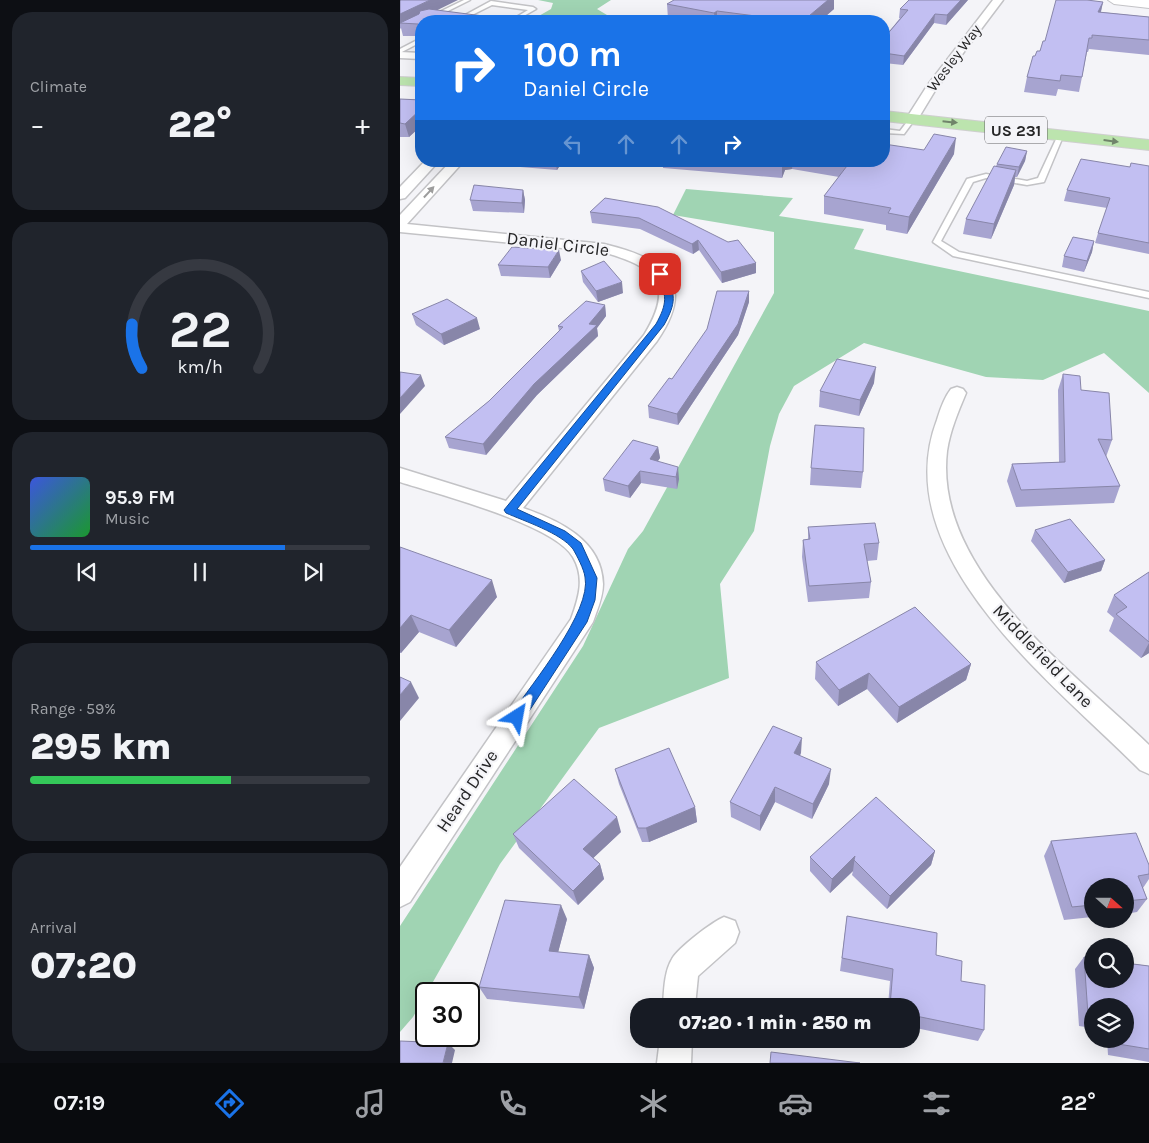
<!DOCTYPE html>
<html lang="en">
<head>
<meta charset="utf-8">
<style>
	body { margin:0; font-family:Karla,sans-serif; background:#20242c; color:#f1f3f6; height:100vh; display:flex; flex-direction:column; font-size:19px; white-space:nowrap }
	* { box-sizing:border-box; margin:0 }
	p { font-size:16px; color:#9ea1a6 }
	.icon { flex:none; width:28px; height:28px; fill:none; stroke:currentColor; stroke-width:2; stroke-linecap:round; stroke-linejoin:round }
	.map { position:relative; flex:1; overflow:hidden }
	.sheet { display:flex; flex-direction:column; gap:12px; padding:12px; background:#0d0f14; width:400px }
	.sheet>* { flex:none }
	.guide { position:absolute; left:15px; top:15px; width:475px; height:152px; border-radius:20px; box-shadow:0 5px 20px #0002; background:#1a73e8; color:#fff; overflow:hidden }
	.needle { width:32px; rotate:111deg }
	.fabs { position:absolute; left:684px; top:878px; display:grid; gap:10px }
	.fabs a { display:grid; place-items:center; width:50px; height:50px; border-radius:50%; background:#171b24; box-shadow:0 5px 20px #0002; font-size:25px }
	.speed { position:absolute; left:15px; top:982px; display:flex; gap:10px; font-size:25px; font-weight:700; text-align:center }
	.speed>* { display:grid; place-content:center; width:65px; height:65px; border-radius:50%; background:#171b24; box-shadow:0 5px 20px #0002; line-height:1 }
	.speed .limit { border:2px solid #111; border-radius:8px; background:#fff; color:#111 }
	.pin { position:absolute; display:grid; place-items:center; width:42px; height:42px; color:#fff; margin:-21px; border-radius:10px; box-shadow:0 2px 8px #0006 }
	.me { position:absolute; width:55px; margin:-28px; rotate:34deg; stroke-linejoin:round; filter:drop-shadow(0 0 4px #0008) }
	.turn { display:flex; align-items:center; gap:18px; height:105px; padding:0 25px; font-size:22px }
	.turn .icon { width:65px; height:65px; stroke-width:2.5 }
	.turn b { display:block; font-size:35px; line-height:42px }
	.lanes { display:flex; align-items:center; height:48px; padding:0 25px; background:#0003; justify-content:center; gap:25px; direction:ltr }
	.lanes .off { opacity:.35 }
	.big { font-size:38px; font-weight:800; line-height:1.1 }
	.sheet .tile { flex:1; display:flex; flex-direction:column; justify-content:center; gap:8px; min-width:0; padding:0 18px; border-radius:20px; background:#20242c }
	.sheet .dial { align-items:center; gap:0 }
	.dial svg { height:130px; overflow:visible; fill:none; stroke:#363941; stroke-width:7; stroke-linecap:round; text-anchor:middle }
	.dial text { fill:#f1f3f6; stroke:none }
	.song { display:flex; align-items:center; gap:15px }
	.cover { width:60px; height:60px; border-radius:8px; background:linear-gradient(135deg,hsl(230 70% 55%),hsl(130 70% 35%)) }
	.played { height:5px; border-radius:2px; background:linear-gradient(90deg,#1a73e8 75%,#363941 75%) }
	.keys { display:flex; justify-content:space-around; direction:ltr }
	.heat { display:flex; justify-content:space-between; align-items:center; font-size:28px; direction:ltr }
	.charge { height:8px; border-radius:4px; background:linear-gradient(90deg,#34c759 59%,#363941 0) }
	.trip { position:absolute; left:230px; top:998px; width:290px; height:50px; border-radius:20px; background:#171b24; box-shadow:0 5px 20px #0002; font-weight:800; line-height:50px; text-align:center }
	.tabs { display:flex; height:80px; justify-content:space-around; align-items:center; background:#090b0e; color:#9ea1a6 }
	.tabs .icon { width:35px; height:35px }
	.tabs .active { color:#1a73e8 }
	.tabs b { font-size:22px; color:#f1f3f6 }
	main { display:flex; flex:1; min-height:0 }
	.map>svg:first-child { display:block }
	.forest { fill:#a0d4b3 }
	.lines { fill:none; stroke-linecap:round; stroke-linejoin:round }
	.service-casing { stroke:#c3c3c6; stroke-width:3 }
	.minor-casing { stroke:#c3c3c6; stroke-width:3 }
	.secondary-casing { stroke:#c3c3c6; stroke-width:2 }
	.trunk-casing { stroke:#cfcfcf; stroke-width:2 }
	.service { fill:#fff; fill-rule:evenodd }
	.minor { fill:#fff; fill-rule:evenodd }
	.secondary { fill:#fff; fill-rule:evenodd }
	.trunk { fill:#bce4ae; fill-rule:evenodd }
	.wall { fill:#a7a4d0 }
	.shaded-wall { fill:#8886a9 }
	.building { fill:#c2bff2; stroke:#8886a9 }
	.oneway { fill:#70846a }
	.oneway2 { fill:#9d9d9d }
	.route { fill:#1a73e8; stroke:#114b97 }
	.labels { text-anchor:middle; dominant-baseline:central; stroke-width:4.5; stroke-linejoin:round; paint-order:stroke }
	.far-street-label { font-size:15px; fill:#252526; stroke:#f4f4f8 }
	.shield { fill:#f4f4f8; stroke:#636365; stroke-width:1 }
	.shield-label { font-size:16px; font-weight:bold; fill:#252526 }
	.street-label { font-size:18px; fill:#252526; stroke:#f4f4f8 }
</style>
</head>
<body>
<main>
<section class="sheet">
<div class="tile"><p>Climate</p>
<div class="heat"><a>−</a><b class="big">22°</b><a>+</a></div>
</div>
<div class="tile dial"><svg viewBox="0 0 100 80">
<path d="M14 69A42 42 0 1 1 86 69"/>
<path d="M14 69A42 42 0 0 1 8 42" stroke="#1a73e8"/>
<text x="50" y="56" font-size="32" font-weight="700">22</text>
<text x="50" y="72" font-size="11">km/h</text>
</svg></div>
<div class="tile">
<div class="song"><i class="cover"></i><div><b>95.9 FM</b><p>Music</p></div></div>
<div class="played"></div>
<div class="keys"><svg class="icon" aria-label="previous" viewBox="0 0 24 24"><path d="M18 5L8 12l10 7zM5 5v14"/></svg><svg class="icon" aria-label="pause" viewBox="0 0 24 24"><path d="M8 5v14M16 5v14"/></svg><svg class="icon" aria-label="next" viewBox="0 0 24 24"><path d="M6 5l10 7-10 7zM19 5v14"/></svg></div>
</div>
<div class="tile"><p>Range · 59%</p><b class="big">295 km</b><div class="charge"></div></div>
<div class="tile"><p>Arrival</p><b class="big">07:20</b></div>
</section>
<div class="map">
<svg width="749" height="1063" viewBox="0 0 749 1063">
	<rect width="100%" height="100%" fill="#f4f4f8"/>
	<path class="forest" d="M 138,0 L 211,0 L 197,9 L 212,18 L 206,21 L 130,21 L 151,9 L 153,3 Z
		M 286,189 L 393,198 L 379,216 L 464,229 L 454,249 L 749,311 L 749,393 L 704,353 L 643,380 L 586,377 L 464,343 L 394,386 L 379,414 L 370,446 L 354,531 L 320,584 L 329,678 L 199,728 L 100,864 L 13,1017 L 0,1032 L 0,926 L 183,646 L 228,549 L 243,531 L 374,293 L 374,232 L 273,215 Z"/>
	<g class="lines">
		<defs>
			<path id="service" d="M 64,0 L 70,0 L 28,21 L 21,21 Z
				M 91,1 L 133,7 L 136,9 L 115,21 L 110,21 L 128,10 L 92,5 L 60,21 L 54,21 Z
				M 21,38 L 21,42 L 0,53 L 0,49 Z
				M 510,118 L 515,119 L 504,134 L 484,133 L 484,129 L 500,131 Z
				M 659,133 L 664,134 L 644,182 L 627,185 L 586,178 L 573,182 L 541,241 L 559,252 L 749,292 L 749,298 L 553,256 L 533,242 L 567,179 L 586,174 L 627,181 L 638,178 Z"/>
			<path id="minor" d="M 593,0 L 603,0 L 536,89 L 516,122 L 508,122 L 506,119 L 527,86 Z
				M 0,52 L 21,53 L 21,59 L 0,58 Z
				M 25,161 L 39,161 L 5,198 L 0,199 L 0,187 Z
				M 51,161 L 64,161 L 7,224 L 204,244 C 262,258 299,280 257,341 L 123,508 C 158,520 202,540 203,584 C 203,597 197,610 193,622 L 10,902 L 0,907 L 0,867 L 171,619 C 179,597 185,578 173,557 C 154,524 37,494 0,482 L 0,468 L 106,501 L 244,335 C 276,283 255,267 203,252 L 0,232 L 0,215 Z
				M 557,387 L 563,389 L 566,393 C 558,412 550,431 547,451 C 533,571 673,671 749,745 L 749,774 L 740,770 C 657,686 485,557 537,420 C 540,410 544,398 551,389 Z
				M 324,917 L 335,921 L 339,932 L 335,943 L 298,976 L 295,1006 L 263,1006 C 264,992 264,972 272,959 C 278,948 312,922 324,917 Z
				M 260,1039 L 292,1039 L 291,1063 L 257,1063 Z"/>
			<path id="secondary" d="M 708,0 L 749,0 L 749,8 L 714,4 Z"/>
			<path id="trunk" d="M 0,77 L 21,78 L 21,86 L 0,85 Z
				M 484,111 L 749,140 L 749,150 L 484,121 Z"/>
		</defs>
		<use href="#service" class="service-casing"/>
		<use href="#minor" class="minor-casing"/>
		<use href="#secondary" class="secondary-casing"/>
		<use href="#trunk" class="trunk-casing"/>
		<use href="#service" class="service"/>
		<use href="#minor" class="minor"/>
		<use href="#secondary" class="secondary"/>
		<use href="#trunk" class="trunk"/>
	</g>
	<path class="wall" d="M 0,0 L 38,10 L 21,21 L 21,36 L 3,36 L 1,28 L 0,29 Z
		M 274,0 L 434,0 L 434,9 L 420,21 L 278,21 L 268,19 L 267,4 Z
		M 568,0 L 546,25 L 534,23 L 503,65 L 484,63 L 484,38 L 500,18 L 499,18 L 500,9 Z
		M 703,2 L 701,12 L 749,17 L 749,55 L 689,49 L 688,52 L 687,52 L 679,92 L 658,89 L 656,96 L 624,92 L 627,77 L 635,56 L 640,51 L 645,41 Z
		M 0,99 L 21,100 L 21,126 L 9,137 L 0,137 Z
		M 627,151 L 625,161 L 617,177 L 615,177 L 614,185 L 591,239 L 563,234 L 566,219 L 596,166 L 597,164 Z
		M 554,154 L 507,234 L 486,230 L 486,225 L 424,214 L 424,196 L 439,177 L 392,169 L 385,170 L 382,178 L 263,168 L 263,163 L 242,161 L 484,161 Z
		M 95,161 L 163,161 L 157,170 L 95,165 Z
		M 190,161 L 219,161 L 218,163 Z
		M 749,188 L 749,254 L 695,243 L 698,233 L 707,208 L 664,201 L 667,190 Z
		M 123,190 L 125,200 L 124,213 L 73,211 L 70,200 Z
		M 205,198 L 356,263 L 356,273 L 322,283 L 299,250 L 293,254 L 240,229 L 192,223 L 190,212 Z
		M 694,241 L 692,252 L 684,272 L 662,267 L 664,256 Z
		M 161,260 L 150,278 L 101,276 L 98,265 Z
		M 181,271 L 223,293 L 198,302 L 183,282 Z
		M 349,291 L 349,302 L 338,335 L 278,425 L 249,418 L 248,406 Z
		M 205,305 L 206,316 L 197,328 L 198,336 L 137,395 L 86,455 L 49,448 L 45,437 L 89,401 L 159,331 L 158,326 Z
		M 12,314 L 80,329 L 44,345 L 16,325 Z
		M 663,374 L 681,390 L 712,440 L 706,457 L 720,486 L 714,503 L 616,507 L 607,481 L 612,464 L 659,462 L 658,390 Z
		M 474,383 L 459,416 L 419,407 L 420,391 Z
		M 258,447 L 260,458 L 258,461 L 279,479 L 277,489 L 241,483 L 230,498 L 205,491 L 203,479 Z
		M 411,468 L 463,472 L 461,488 L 410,485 Z
		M 408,527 L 479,543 L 477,560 L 467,561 L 471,582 L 469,598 L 408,602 L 402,557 L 403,540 L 408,539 Z
		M 635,530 L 705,560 L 701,571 L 664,583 L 631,541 Z
		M 0,547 L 97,597 L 56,647 L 19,632 L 1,653 L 0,653 Z
		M 749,572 L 749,653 L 741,658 L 709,631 L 714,618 L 707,612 L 714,595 Z
		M 416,662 L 571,664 L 566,680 L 497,723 L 467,689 L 438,706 L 415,679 Z
		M 401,753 L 400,756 L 429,784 L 412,819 L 375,802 L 360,831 L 331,817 L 330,802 Z
		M 215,769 L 295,807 L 297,822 L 249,842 L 242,842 L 219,784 Z
		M 221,832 L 193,858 L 200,864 L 204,879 L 178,905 L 119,848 L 113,834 Z
		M 651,841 L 749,865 L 749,879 L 743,888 L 747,899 L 737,912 L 725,914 L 725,886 L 692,886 L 692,917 L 664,920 L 644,856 Z
		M 535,851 L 531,865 L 487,909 L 452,875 L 453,871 L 430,893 L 410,871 L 410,857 Z
		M 447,916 L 536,955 L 561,981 L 584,1030 L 578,1041 L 511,1027 L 511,1006 L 488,1006 L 490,981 L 440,971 Z
		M 167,919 L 158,952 L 189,955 L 194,968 L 184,1009 L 87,999 L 79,987 Z
		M 684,957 L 749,966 L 749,1062 L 708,1055 L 707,1039 L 725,1039 L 725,1006 L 692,1006 L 692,1028 L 679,1026 L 675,969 Z"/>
	<path class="shaded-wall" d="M 30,0 L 58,0 L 11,23 L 0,23 L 0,14 Z
		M 428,0 L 434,0 L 434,9 L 420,21 L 403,21 Z
		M 561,0 L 568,0 L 546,25 L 547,15 Z
		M 703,2 L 700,15 L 698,12 Z
		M 317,11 L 317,21 L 315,21 L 314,13 Z
		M 535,14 L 534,23 L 503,65 L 504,56 Z
		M 21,109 L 21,126 L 9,137 L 5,124 Z
		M 556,138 L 554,154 L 507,234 L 509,217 Z
		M 627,151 L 625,161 L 617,177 L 619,167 Z
		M 155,161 L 163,161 L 157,170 Z
		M 382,161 L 393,161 L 392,169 L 385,170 L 382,178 Z
		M 616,170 L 614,185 L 591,239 L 594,224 Z
		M 123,190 L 125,200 L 124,213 L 122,203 Z
		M 298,240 L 299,250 L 293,254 L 292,244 Z
		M 694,241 L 692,252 L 684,272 L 687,261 Z
		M 159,250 L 161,260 L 150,278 L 148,267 Z
		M 356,263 L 356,273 L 322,283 L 321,272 Z
		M 222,282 L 223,293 L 198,302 L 196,291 Z
		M 349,291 L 349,302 L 338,335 L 278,425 L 277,414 Z
		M 205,305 L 206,316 L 197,328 L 198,336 L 137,395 L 86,455 L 83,444 L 134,384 L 189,324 Z
		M 77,318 L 80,329 L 44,345 L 41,334 Z
		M 476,367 L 474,383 L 459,416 L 460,400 Z
		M 21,375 L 25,386 L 0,414 L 0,398 Z
		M 258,447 L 260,458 L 251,470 L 250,459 Z
		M 278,467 L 279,479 L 277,489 L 276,477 Z
		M 240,471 L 241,483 L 230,498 L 228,486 Z
		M 705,560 L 701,571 L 664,583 L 668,572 Z
		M 92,580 L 97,597 L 56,647 L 49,630 Z
		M 11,615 L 19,632 L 1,653 L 0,651 L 0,628 Z
		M 749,643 L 749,653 L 741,658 Z
		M 571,664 L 566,680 L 497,723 L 499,707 Z
		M 469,673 L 467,689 L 438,706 L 439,690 Z
		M 11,682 L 19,698 L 0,721 L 0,695 Z
		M 402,738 L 401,753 L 393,768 L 394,753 Z
		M 431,769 L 429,784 L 412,819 L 413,804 Z
		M 375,787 L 375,802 L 360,831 L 360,816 Z
		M 295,807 L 297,822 L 249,842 L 246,828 Z
		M 217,817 L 221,832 L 188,863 L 183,849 Z
		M 535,851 L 531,865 L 487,909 L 490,896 Z
		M 455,856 L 453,871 L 430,893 L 432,879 Z
		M 200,864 L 204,879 L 178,905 L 173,891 Z
		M 161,905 L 167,919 L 155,964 L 149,951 Z
		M 189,955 L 194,968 L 184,1009 L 179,997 Z
		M 48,1043 L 55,1050 L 52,1063 L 43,1063 Z"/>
	<path class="building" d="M 1,0 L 30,0 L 0,14 L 0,1 Z
		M 274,0 L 428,0 L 403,21 L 394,21 L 317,11 L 314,13 L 267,4 Z
		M 509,0 L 561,0 L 547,15 L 535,14 L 504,56 L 484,53 L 484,38 L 508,10 L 500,9 Z
		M 656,0 L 687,0 L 703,2 L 698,12 L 749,17 L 749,40 L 692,35 L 692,38 L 689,38 L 682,77 L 661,75 L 660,81 L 627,77 L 633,56 L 635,56 L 637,51 L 640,51 L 643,41 L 645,41 Z
		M 29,9 L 122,21 L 21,21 L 21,26 L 20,26 L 18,24 L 0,23 L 19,14 L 20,11 Z
		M 0,99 L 21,100 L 21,109 L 5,124 L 0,123 Z
		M 534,134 L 556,138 L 509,217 L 488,213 L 491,208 L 424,196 L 450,162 L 446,161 L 484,161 L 484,144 L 524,150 Z
		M 606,147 L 627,151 L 619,167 L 597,164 Z
		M 681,159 L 730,167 L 731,163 L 749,166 L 749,243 L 698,233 L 710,198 L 667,190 Z
		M 594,166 L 616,170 L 594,224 L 566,219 Z
		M 74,185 L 123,190 L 122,203 L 70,200 Z
		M 205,198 L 258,207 L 328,242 L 338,240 L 356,263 L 321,272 L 298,240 L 292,244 L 239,218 L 190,212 Z
		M 673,237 L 694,241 L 687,261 L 664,256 Z
		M 112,247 L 159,250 L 148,267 L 98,265 Z
		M 204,261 L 222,282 L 196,291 L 181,271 Z
		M 317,291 L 349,291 L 338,324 L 277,414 L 248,406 L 269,378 L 272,379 L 307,329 Z
		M 47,299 L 77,318 L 41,334 L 12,314 Z
		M 186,301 L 205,305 L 189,324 L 197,325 L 134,384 L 83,444 L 45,437 L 89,401 L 163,327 L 158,326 Z
		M 437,359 L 476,367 L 460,400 L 420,391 Z
		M 0,372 L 21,375 L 0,398 Z
		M 663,374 L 680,376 L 681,390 L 709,393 L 712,440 L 698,439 L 720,486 L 621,490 L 612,464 L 665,462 Z
		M 415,425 L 464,428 L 463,472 L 411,468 Z
		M 233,440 L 258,447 L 250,459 L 278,467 L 276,477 L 240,471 L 228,486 L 203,479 Z
		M 670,519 L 705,560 L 668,572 L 635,530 Z
		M 475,523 L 479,543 L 464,544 L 471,582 L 409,586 L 403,540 L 410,539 L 408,527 Z
		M 0,547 L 92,580 L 49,630 L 11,615 L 0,628 Z
		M 749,572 L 749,642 L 716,614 L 727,607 L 714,595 Z
		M 515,607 L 571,664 L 499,707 L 469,673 L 439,690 L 416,662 Z
		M 0,677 L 11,682 L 0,695 Z
		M 373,726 L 402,738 L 394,753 L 431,769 L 413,804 L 375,787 L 360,816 L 330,802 Z
		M 269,748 L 295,807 L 246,828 L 238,828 L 215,769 Z
		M 174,779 L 217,817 L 183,849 L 200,864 L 173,891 L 113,834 Z
		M 476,797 L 535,851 L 490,896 L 454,860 L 455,856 L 432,879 L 410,857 Z
		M 736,833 L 749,865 L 749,874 L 738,876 L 747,899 L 725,901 L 725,886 L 692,886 L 692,905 L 672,907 L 651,841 Z
		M 105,900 L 161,905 L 149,951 L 189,955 L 179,997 L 79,987 Z
		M 447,916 L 537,933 L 536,955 L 562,961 L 561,981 L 585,985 L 584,1030 L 511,1015 L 511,1006 L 490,1006 L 493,969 L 442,958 Z
		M 684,957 L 692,958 L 692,979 L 725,979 L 725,963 L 749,966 L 749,1049 L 718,1044 L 718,1039 L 725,1039 L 725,1006 L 692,1006 L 692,1015 L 688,1015 Z
		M 0,1041 L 48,1043 L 43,1063 L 0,1063 Z
		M 371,1052 L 460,1063 L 370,1063 Z"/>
	<defs><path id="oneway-solid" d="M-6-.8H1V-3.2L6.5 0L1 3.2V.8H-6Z" transform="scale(1.25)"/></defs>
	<g class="oneway">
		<use href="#oneway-solid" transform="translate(550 122) rotate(6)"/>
		<use href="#oneway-solid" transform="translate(711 141) rotate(7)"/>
	</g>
	<use class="oneway2" href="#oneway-solid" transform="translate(29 192) rotate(-47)"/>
	<path class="route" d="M 257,273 L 263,273 C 277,294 276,303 264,325 L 117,509 L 165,531 L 181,543 L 197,578 L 195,600 L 187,622 L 122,722 L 112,722 L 110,717 L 112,713 C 132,684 192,611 185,577 C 184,569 177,556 173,549 C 161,533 124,521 106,513 L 104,510 L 256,324 C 267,304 268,295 256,274 Z"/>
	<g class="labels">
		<g class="far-street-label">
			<text transform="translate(554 58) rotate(-53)">Wesley Way</text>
		</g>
		<rect class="shield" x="585" y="116.5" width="62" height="27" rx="4"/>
		<g class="shield-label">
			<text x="616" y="130">US 231</text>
		</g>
		<g class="street-label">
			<text transform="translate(158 244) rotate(7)">Daniel Circle</text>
			<text transform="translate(643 656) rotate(46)">Middlefield Lane</text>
			<text transform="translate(67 791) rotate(-56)">Heard Drive</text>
		</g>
	</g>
</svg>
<div class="fabs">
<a><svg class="needle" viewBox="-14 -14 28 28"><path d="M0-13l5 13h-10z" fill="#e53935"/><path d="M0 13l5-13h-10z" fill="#9ea1a6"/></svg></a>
<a><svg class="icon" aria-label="search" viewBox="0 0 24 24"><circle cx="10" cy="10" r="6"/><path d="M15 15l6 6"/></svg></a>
<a><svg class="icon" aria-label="layers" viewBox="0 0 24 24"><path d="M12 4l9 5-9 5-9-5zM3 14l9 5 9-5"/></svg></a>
</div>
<div class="speed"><div class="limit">30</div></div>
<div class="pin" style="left:260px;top:274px;background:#d93025"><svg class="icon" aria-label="arrive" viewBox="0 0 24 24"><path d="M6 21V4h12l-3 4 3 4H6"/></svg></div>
<svg class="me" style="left:117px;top:717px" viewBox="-20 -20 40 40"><path d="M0-17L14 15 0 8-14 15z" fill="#1a73e8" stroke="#fff" stroke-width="4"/></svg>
<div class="trip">07:20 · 1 min · 250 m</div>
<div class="guide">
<div class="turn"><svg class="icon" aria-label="right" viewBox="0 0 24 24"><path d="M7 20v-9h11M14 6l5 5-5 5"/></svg><div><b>100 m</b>Daniel Circle</div></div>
<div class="lanes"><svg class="icon off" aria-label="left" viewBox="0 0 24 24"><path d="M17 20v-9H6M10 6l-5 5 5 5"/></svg><svg class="icon off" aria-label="ahead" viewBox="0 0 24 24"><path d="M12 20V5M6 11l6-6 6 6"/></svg><svg class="icon off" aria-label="ahead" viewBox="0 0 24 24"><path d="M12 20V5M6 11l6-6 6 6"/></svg><svg class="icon" aria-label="right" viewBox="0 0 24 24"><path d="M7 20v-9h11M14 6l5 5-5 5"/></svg></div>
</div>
</div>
</main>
<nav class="tabs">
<b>07:19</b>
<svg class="icon active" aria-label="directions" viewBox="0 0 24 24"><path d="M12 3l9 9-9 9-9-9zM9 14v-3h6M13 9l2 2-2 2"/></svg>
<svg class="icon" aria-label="music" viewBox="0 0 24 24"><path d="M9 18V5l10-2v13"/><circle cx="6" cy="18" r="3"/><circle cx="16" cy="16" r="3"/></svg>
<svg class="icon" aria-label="phone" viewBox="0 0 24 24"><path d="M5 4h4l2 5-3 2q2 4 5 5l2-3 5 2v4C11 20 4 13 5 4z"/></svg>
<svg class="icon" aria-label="climate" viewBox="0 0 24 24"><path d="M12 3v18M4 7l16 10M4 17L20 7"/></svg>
<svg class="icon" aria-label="car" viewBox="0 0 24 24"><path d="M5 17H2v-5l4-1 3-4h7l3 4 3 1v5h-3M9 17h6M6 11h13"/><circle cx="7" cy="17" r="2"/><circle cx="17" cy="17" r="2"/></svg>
<svg class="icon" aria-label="filters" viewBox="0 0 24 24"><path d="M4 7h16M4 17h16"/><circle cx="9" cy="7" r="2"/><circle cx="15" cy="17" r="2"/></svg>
<b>22°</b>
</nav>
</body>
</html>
